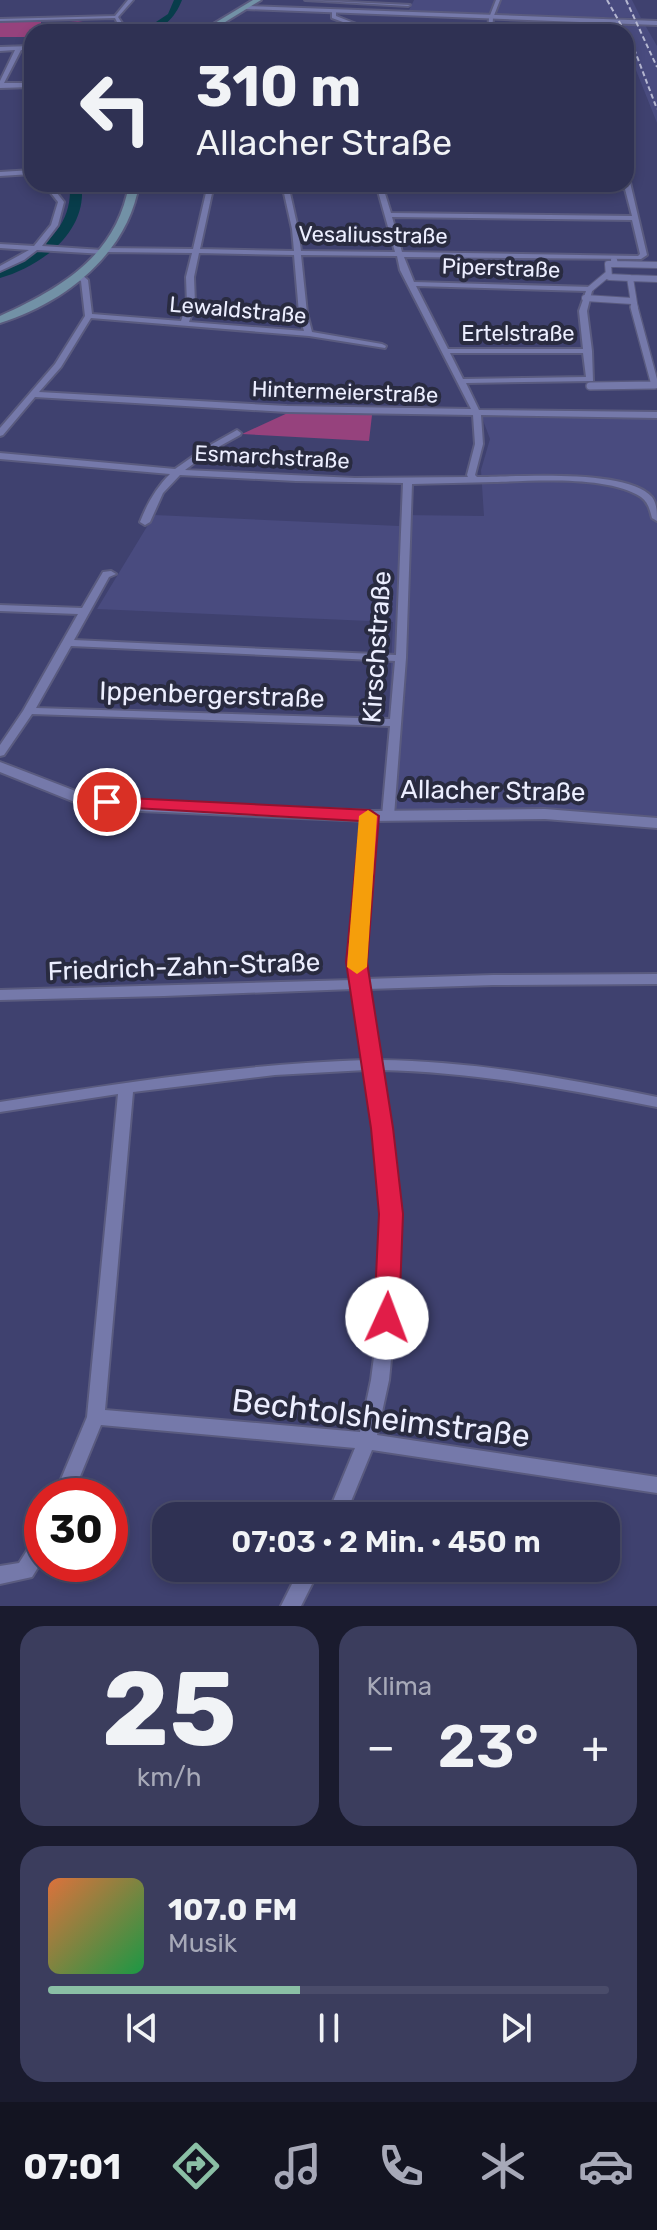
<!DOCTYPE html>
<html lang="de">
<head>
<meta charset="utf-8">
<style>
	body { margin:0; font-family:Rubik,sans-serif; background:#3b3d5d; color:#f1f3f6; height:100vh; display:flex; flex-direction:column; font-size:30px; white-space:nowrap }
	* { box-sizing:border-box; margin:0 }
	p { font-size:26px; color:#a7a9b8 }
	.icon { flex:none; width:44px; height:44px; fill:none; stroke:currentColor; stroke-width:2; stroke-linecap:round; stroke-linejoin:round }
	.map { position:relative; height:1606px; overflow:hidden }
	.side { display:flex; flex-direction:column; gap:20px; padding:20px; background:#1a1b2e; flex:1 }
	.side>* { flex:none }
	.guide { position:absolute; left:24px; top:24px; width:610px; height:168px; border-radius:24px; box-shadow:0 4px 12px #0003,0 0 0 2px #4a4c6a; background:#2f3153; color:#f1f3f6; overflow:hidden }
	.speed { position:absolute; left:24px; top:1478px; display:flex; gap:16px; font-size:40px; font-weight:700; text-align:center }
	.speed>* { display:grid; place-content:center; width:104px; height:104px; border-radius:50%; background:#2f3153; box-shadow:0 4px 12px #0003,0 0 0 2px #4a4c6a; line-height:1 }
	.speed .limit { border:12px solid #d22; background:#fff; color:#111 }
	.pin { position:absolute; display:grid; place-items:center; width:68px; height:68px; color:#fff; margin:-34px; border:4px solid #fff; border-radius:50%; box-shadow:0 2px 8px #0007 }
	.me { position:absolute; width:88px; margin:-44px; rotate:2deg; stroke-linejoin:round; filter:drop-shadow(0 0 6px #0008) }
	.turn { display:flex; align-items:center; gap:28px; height:168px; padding:0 40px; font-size:36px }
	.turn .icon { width:104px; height:104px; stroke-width:2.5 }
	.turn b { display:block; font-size:56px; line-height:68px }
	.big { font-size:60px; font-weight:600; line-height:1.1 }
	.side .card { flex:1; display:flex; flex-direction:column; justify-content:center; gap:12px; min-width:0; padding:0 28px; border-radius:24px; background:#3b3d5d }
	.side .dial { align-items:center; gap:0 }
	.dial b { font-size:104px; line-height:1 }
	.song { display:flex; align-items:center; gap:24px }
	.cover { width:96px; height:96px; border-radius:12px; background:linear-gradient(135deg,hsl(20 70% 55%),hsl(140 70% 35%)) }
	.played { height:8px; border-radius:4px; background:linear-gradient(90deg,#8abfa5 45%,#4a4c6a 45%) }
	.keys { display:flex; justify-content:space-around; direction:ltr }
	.heat { display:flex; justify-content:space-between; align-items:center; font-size:44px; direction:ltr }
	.side .tiles { flex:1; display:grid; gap:20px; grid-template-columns:1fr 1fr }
	.card:last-child { grid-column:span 2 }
	.trip { position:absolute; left:152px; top:1502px; width:468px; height:80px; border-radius:24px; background:#2f3153; box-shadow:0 4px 12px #0003,0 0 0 2px #4a4c6a; font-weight:600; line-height:80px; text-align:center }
	.menu { display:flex; height:128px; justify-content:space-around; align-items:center; background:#131421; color:#a7a9b8 }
	.menu .icon { width:56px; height:56px }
	.menu .current { color:#8abfa5 }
	.menu b { font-size:36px; color:#f1f3f6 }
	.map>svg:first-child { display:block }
	.built { fill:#494b7f }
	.green { fill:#96427d }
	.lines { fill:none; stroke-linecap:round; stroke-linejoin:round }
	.river { fill:#083d4b; fill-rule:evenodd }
	.pedestrian-far1-casing { stroke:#5a5b7f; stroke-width:8 }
	.pedestrian-casing { stroke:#5a5b7f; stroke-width:10 }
	.minor-casing { stroke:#5a5b7f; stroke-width:4 }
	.tertiary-casing { stroke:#5a5b7f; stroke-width:4 }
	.secondary-casing { stroke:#5a5b7f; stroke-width:4 }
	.pedestrian-far1 { stroke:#7579aa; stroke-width:6 }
	.pedestrian { stroke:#7579aa; stroke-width:7 }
	.minor { fill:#7579aa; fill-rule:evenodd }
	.tertiary { fill:#7579aa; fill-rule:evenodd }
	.secondary { fill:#7291a6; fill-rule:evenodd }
	.rail { stroke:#b5b7d1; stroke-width:2; stroke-dasharray:5 3; stroke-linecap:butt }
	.route { fill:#e11d48; stroke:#92132f; stroke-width:2 }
	.slow { fill:#f59e0b }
	.labels { text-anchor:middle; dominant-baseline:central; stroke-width:8; stroke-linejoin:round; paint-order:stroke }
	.far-street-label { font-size:22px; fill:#eceeff; stroke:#292b40 }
	.street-label { font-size:26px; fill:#eceeff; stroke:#292b40 }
	.near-street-label { font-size:32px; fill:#eceeff; stroke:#292b40 }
</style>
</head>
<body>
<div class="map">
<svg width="657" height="1606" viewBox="0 0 657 1606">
	<rect width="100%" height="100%" fill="#3f416f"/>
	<path class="built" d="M 414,0 L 632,0 L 641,18 L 407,14 Z
		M 618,25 L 645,25 L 657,46 L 657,123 L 626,45 L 626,32 L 621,32 Z
		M 480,412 L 657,417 L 657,817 L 384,818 L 393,622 L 97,609 L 154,515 L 399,526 L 400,515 L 484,516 L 481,470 L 490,439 Z"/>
	<path class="green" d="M 41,20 L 41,24 L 83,21 L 78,22 L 80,32 L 32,32 L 32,37 L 0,37 L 0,21 Z
		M 292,411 L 372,415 L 369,441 L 242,434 Z"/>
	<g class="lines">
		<path class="river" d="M 174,0 L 182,0 C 175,18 162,32 141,32 L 168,14 Z
			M 62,184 L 75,184 L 82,190 C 84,235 39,267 0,278 L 0,269 C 34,255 70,233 70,191 Z"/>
		<defs>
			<path id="pedestrian-far1" d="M 614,260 L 615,264 L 608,264 L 609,277 L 630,278
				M 615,264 L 657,265
				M 590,289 L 608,274
				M 585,298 L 632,301
				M 635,309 L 630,278 L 657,279"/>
			<path id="pedestrian" d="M 590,386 L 655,385 L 634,307"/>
			<path id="minor" d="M 128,0 L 133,0 L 118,17 L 124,26 L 119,32 L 114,32 L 119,26 L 115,18 L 0,21 L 0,19 L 115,16 Z
				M 305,0 L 410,5 L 408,6 Z
				M 496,0 L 500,0 L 493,18 L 492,32 L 488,32 L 489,18 Z
				M 332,12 L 336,12 L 336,16 L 377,32 L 370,32 L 332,18 Z
				M 417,30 L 475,31 L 477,32 L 415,32 Z
				M 32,46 L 32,50 L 21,50 L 4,83 L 32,83 L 32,87 L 0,88 L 0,81 L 15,50 L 0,51 L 0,47 Z
				M 32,170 L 32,174 L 0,176 L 0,172 Z
				M 626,176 L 629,178 L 647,255 L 641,259 L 404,257 L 414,282 L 593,287 L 587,311 L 592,351 L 593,381 L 466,383 L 479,410 L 657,412 L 657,418 L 481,415 L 483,444 L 475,475 L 477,477 C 515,477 627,468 652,497 C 657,504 657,512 657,521 L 652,518 C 650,510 648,502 641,497 C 608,475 532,481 494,482 C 467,483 439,483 412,484 L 406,658 L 394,816 L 392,819 L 388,820 L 382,816 L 390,726 L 32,714 L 4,755 L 0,756 L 0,745 L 23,711 L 78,614 L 0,611 L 0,605 L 82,608 L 103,572 L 111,571 L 116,574 L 109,577 L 74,640 L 396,655 L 403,483 L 296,481 L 180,475 L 163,493 L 150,522 L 145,525 L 140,522 C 147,504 156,488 170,474 L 0,459 L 0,453 L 175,469 L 205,448 L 237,430 L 241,433 L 240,435 L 211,451 L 185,470 L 355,478 L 468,477 L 467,475 L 475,444 L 473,415 L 287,412 L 35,397 L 3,435 L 0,436 L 0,428 L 55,364 L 85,316 L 81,281 L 76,279 L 76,275 L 82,275 L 88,280 L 92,314 L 181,321 L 187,304 L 186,277 L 192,253 L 107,252 L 104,254 L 37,250 L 24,260 L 0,271 L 0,266 L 29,250 L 0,248 L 0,244 L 34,246 L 51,225 L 58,202 L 44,184 L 50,184 L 64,202 L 58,225 L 42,246 L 102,250 L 105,248 L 193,249 L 208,184 L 214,184 L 200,249 L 294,251 L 292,229 L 282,184 L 288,184 L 298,229 L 301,251 L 395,252 L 376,184 L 382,184 L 391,213 L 632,216 L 625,189 L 516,186 L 513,184 L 624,185 ZM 392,217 L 632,220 L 640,254 L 638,256 L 402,252 ZM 199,253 L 294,255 L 299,313 L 304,331 L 189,322 L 195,304 L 194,277 ZM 301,255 L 397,256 L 400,270 L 471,409 L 287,406 L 39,392 L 61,367 L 91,318 L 309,336 L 385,348 L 386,346 L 382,344 L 312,332 L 307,313 ZM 416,286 L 586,291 L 579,311 L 583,349 L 448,349 ZM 450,353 L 583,353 L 586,377 L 463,379 ZM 71,646 L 395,661 L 390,719 L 36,708 Z
				M 370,812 L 376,816 L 364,962 L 366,979 L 493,975 L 657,974 L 657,984 L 493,985 L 368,989 L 379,1060 C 473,1061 565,1078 657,1097 L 657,1107 C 566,1089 474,1072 381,1070 L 389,1128 L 399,1214 L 395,1318 L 389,1380 L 377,1435 L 657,1477 L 657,1493 L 372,1450 L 345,1516 L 327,1516 L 355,1448 L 101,1425 L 72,1496 L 54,1496 L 87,1417 L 118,1094 L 0,1112 L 0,1102 C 121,1083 242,1064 365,1060 L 354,989 L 164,996 L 0,1000 L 0,990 L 353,980 L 350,962 L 364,816 ZM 366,1070 L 375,1128 L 383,1214 L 379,1318 L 371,1380 L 360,1432 L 105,1410 L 133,1092 L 275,1075 Z
				M 42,1535 L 42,1561 L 32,1577 L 0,1584 L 0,1566 L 19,1563 L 35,1538 Z
				M 300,1568 L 320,1568 L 301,1606 L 281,1606 Z"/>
			<path id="tertiary" d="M 247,6 L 657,21 L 657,25 L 245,9 Z
				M 0,762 L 86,795 L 141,801 L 370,811 L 545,809 L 657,818 L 657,828 L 545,819 L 370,821 L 141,811 L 77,803 L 0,772 Z"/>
			<path id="secondary" d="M 253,0 L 261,0 L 209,32 L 200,32 Z
				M 129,184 L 139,184 C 128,253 65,303 0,323 L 0,316 C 62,288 117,255 129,184 Z"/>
		</defs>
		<use href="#pedestrian-far1" class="pedestrian-far1-casing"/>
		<use href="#pedestrian" class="pedestrian-casing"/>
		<use href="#minor" class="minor-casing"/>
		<use href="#tertiary" class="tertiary-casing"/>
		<use href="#secondary" class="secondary-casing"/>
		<use href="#pedestrian-far1" class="pedestrian-far1"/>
		<use href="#pedestrian" class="pedestrian"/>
		<use href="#minor" class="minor"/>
		<use href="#tertiary" class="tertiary"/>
		<use href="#secondary" class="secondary"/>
		<path class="rail" d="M 607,0 L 633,46 L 657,109
			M 626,0 L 657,67"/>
	</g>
	<path class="route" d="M 107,797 L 370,810 L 379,816 L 367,962 L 393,1128 L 403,1214 L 399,1318 L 396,1325 L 387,1328 L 378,1325 L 374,1318 L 379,1214 L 371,1128 L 346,962 L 360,821 L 100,806 L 98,802 L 100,799 Z"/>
	<path class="slow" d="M 368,810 L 377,816 L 367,967 L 357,974 L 347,967 L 359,816 Z"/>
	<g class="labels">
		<g class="far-street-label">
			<text transform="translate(373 235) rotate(1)">Vesaliusstraße</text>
			<text transform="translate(501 268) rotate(2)">Piperstraße</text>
			<text transform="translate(238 310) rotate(5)">Lewaldstraße</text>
			<text x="518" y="333">Ertelstraße</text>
			<text transform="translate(345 392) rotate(2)">Hintermeierstraße</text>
			<text transform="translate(272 457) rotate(3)">Esmarchstraße</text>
		</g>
		<g class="street-label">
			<text transform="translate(377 647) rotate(-86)">Kirschstraße</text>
			<text transform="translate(212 695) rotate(2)">Ippenbergerstraße</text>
			<text transform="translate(493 791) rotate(1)">Allacher Straße</text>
			<text transform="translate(184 967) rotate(-2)">Friedrich-Zahn-Straße</text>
		</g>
		<g class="near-street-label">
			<text transform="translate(381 1418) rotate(7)">Bechtolsheimstraße</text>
		</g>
	</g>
</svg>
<div class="speed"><div class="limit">30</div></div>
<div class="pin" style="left:107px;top:802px;background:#d93025"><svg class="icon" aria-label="arrive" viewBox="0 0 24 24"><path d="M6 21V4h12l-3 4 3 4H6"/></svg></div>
<svg class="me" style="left:387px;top:1318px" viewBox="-20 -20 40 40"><circle r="19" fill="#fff"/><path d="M0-13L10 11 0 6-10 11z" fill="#e11d48"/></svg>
<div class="trip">07:03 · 2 Min. · 450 m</div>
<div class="guide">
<div class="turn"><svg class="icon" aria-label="left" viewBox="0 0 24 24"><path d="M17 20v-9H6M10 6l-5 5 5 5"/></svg><div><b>310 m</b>Allacher Straße</div></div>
</div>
</div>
<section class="side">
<div class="tiles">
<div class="card dial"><b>25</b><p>km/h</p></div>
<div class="card"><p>Klima</p>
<div class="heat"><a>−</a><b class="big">23°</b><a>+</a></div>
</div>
<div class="card">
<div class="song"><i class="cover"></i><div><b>107.0 FM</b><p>Musik</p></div></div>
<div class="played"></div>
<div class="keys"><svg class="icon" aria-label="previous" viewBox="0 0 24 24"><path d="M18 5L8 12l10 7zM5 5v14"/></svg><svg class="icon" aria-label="pause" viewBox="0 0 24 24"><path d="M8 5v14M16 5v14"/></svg><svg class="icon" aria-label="next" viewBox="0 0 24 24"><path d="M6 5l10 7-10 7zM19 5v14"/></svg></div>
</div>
</div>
</section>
<nav class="menu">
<b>07:01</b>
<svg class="icon current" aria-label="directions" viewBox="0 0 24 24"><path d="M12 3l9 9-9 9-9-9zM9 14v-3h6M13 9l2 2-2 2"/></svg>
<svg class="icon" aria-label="music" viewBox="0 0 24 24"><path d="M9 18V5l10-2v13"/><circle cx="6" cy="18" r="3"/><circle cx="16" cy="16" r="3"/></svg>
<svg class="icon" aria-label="phone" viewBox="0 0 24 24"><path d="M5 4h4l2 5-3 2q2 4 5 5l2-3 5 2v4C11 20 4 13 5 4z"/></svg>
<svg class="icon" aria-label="climate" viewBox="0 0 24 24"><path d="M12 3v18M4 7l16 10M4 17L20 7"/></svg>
<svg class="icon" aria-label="car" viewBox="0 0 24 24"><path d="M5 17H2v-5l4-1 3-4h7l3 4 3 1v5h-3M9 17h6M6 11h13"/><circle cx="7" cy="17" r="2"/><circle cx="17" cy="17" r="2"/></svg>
</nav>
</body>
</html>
